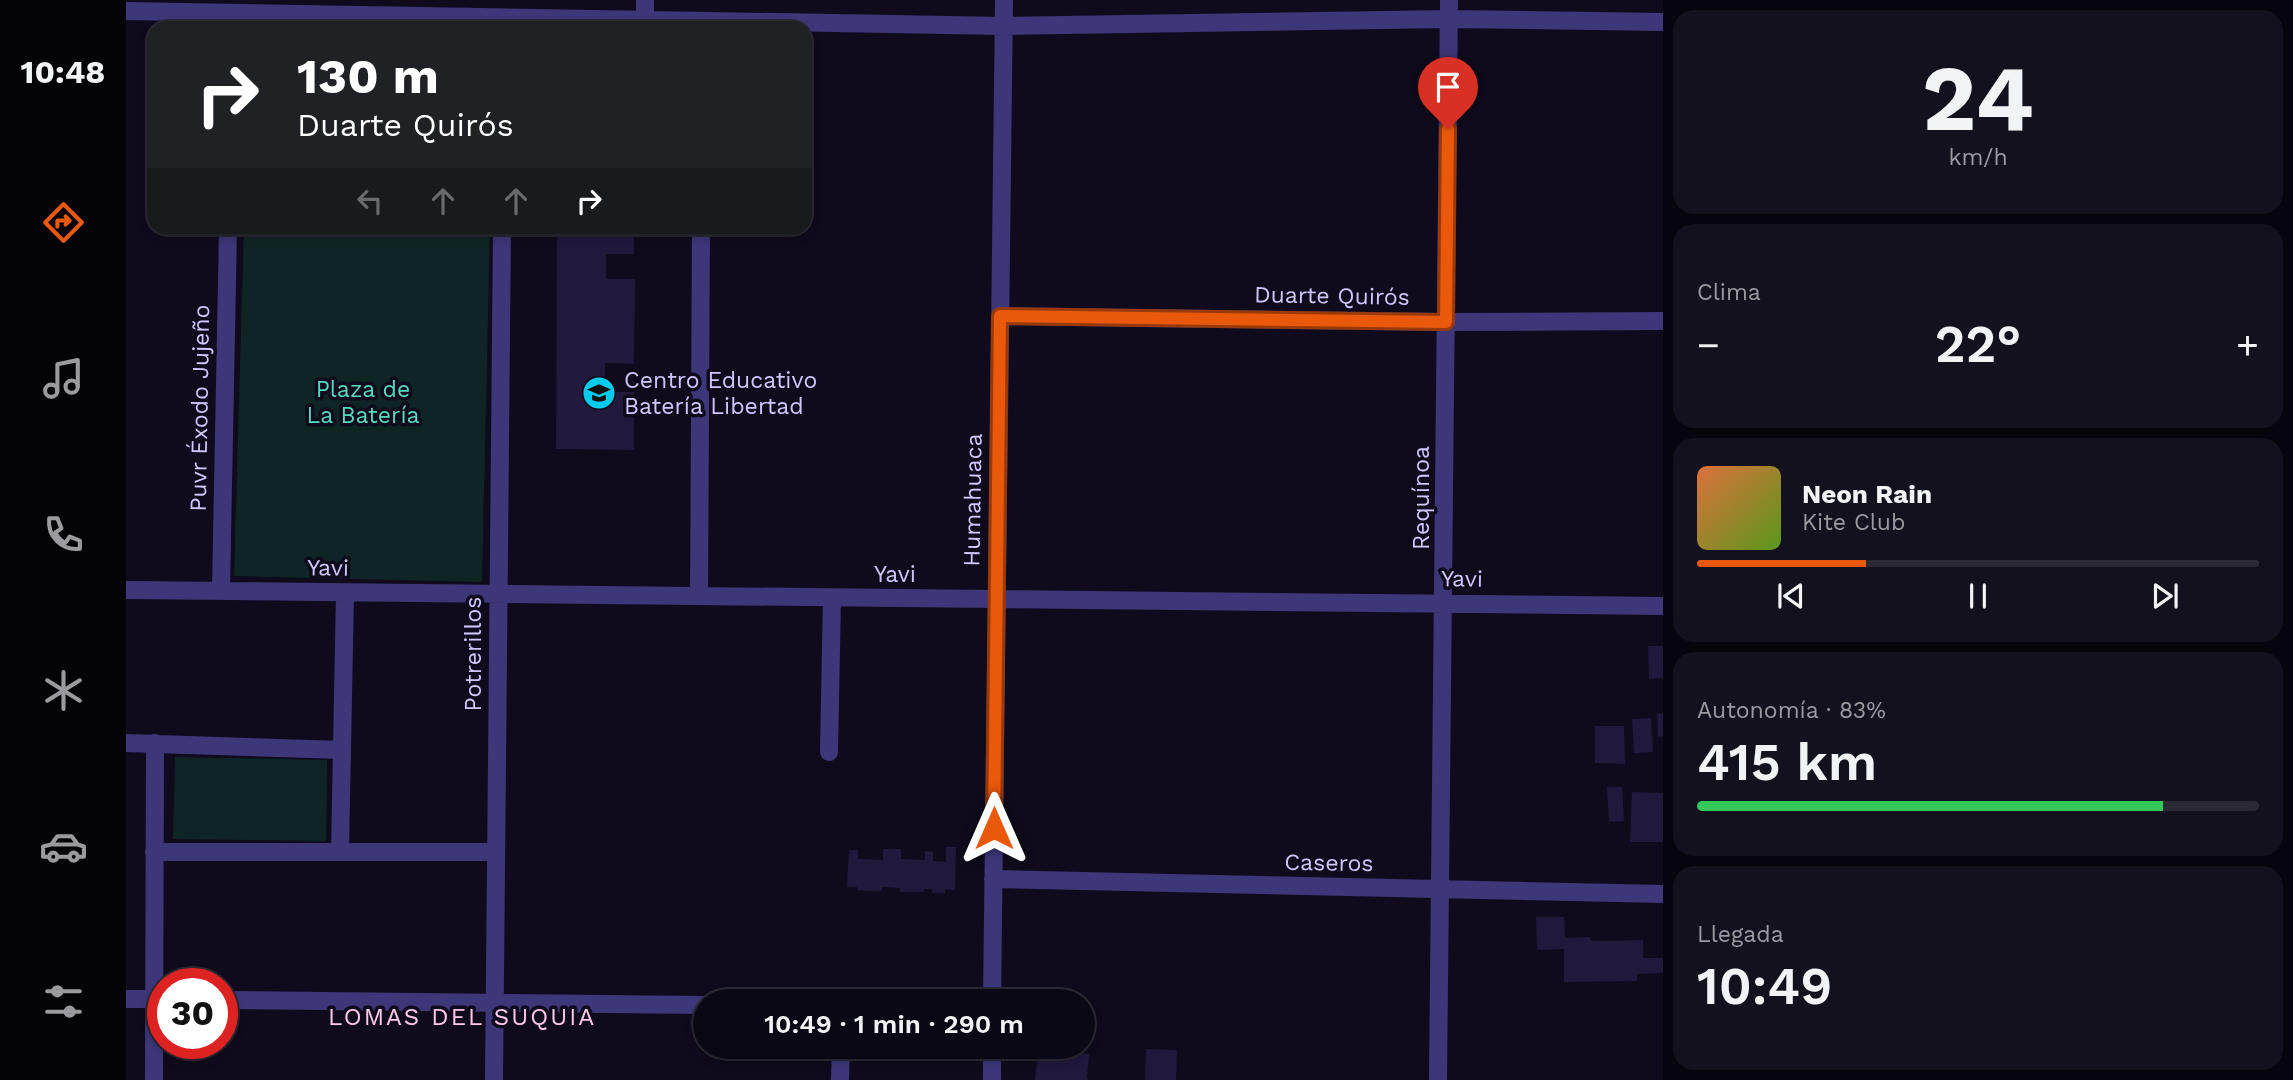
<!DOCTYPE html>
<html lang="es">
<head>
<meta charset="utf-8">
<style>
	body { margin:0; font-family:"Work Sans",sans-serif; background:#14111e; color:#f1f3f6; height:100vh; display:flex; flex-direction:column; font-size:26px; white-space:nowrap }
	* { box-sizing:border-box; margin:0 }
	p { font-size:23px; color:#9a9aa0 }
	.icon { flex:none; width:38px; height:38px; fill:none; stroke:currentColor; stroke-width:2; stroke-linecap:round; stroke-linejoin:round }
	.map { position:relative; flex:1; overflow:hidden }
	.side { display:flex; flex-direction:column; gap:10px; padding:10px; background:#06040c; width:630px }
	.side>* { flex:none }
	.top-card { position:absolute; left:21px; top:21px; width:665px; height:214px; border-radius:21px; box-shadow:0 4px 10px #0003,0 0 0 2px #2b2934; background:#202124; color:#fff; overflow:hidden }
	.speed { position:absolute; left:21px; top:968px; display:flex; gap:14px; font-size:35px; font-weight:700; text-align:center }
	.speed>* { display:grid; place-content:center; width:91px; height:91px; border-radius:50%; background:#0b0815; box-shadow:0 4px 10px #0003,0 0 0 2px #2b2934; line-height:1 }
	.speed .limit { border:10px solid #d22; background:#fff; color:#111 }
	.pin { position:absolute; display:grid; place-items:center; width:60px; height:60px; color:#fff; margin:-72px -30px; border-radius:50% 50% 50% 0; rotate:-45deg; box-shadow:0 0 7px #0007 }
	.pin .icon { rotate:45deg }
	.me { position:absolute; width:77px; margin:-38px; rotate:0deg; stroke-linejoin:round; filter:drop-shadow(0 0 5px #0008) }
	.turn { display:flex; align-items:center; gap:24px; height:147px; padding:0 35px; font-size:32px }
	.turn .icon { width:91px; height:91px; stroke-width:2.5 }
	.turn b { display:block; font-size:49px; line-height:60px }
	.lanes { display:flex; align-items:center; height:66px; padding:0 35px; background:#0003; justify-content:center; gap:35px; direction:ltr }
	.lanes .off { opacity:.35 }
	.big { font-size:52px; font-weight:600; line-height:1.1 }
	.side .card { flex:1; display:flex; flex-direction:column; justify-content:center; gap:10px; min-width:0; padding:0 24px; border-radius:21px; background:#14111e }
	.side .dial { align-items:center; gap:0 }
	.dial b { font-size:91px; line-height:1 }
	.song { display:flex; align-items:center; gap:21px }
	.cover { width:84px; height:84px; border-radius:10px; background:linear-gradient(135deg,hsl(20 70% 55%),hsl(90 70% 35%)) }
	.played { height:7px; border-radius:4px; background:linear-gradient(90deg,#ea580c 30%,#2b2934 30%) }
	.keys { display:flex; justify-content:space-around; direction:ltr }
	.heat { display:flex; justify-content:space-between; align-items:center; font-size:38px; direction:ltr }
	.charge { height:10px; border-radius:5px; background:linear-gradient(90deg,#34c759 83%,#2b2934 0) }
	.trip { position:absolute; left:567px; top:989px; width:402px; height:70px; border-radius:35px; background:#0b0815; box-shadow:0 4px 10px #0003,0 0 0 2px #2b2934; font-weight:600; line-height:70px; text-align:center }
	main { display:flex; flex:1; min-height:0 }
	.dock { display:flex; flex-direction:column; width:126px; justify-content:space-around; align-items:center; background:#040308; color:#9a9aa0 }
	.dock .icon { width:49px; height:49px }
	.dock .current { color:#ea580c }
	.dock b { font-size:32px; color:#f1f3f6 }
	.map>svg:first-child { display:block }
	.green { fill:#0f2525 }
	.building { fill:#21183c }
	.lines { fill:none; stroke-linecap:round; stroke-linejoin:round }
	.minor { stroke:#3d377a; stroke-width:18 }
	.route-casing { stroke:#983908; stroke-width:18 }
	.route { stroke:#ea580c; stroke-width:12 }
	.labels { text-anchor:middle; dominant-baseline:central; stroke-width:7; stroke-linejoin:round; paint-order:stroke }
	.street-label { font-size:23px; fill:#d0c7fe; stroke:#0f0b1c }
	.poi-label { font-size:23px; fill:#d0c7fe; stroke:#0f0b1c; text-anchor:start }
	.park-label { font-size:23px; fill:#56dbc0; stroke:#0f0b1c }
	.neighbourhood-label { font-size:24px; letter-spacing:2px; fill:#fec9e8; stroke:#0f0b1c }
</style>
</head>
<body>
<main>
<nav class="dock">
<b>10:48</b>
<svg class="icon current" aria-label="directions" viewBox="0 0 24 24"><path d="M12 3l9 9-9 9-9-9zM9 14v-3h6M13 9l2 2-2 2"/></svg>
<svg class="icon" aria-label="music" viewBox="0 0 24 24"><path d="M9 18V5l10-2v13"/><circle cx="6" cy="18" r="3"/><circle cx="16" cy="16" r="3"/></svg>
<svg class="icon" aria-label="phone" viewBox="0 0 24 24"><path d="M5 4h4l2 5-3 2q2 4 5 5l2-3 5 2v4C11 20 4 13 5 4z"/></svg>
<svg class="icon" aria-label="climate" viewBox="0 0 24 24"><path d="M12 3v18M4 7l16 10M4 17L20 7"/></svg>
<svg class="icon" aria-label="car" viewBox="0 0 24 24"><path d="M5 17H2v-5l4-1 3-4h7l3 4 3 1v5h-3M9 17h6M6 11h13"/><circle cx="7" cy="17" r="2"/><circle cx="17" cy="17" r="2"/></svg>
<svg class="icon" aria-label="filters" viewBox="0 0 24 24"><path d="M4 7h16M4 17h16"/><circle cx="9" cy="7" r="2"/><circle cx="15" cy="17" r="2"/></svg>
</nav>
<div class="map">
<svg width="1537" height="1080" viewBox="0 0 1537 1080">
	<rect width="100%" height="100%" fill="#0f0b1c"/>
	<path class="green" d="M 118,228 L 364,228 L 356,582 L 108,576 Z
		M 49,757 L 201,760 L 200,841 L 47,839 Z"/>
	<path class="building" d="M 431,228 L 508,228 L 508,254 L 480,254 L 480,279 L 509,279 L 508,364 L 479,363 L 479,392 L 508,392 L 508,450 L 430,449 Z
		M 1522,646 L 1537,646 L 1537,678 L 1523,679 Z
		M 1537,713 L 1537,736 L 1532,737 L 1531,714 Z
		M 1525,718 L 1527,752 L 1508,753 L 1506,719 Z
		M 1469,726 L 1498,726 L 1499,764 L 1469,763 Z
		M 1481,787 L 1496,787 L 1498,821 L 1483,822 Z
		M 1506,792 L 1537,793 L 1537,842 L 1504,842 Z
		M 820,847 L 830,847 L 829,890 L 819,889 L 819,893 L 806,893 L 806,889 L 798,889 L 798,892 L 774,892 L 774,888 L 756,887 L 756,891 L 742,891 L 731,890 L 731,887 L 721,887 L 723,850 L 732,850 L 732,859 L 757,860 L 757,849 L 775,849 L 775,859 L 799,860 L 799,851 L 807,852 L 807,861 L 820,862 Z
		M 1410,917 L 1438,917 L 1439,938 L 1464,937 L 1465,941 L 1517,940 L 1517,958 L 1537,958 L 1537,973 L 1511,974 L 1511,981 L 1438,982 L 1438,949 L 1411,950 Z
		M 912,1049 L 963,1054 L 961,1078 L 963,1080 L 909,1080 Z
		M 1020,1049 L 1051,1050 L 1050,1080 L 1019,1080 Z"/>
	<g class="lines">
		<path class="minor" d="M 0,11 L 878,26 L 1323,19 L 1537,22
			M 519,20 L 519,0
			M 874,316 L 1320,322 L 1537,321
			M 0,590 L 1537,606
			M 95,590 L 102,228
			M 573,596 L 575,228
			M 0,743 L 216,750
			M 703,752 L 706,598
			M 28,852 L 370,852
			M 214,852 L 219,593
			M 867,879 L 1537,894
			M 0,999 L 37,999
			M 96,1000 L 579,1005
			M 866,1001 L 878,0
			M 28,1080 L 29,743
			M 368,1080 L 376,228
			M 714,1080 L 715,1046
			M 866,1080 L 866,1046
			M 1312,1080 C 1318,720 1321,360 1323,0"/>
	</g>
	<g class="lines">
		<defs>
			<path id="route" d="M 868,828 L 874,316 L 1320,322 L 1322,129"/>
		</defs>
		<use href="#route" class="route-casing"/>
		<use href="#route" class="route"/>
	</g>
	<defs>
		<symbol id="school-disc" viewBox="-11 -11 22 22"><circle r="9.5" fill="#05cbec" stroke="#0f0b1c"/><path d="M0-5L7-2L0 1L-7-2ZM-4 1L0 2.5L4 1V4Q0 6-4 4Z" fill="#111"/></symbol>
	</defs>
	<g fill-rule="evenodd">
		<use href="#school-disc" x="454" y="374" width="38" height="38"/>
	</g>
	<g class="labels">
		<g class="street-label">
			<text transform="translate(1206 296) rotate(1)">Duarte Quirós</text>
			<text transform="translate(74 408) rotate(-89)">Puvr Éxodo Jujeño</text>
			<text transform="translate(1295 498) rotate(-90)">Requínoa</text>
			<text transform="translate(847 500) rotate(-89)">Humahuaca</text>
			<text transform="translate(202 568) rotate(1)">Yavi</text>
			<text x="769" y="574">Yavi</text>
			<text transform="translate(1336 579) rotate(1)">Yavi</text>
			<text transform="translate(347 654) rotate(-90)">Potrerillos</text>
			<text transform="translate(1203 863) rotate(1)">Caseros</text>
		</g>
		<g class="poi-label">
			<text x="498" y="380">Centro Educativo<tspan x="498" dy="26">Batería Libertad</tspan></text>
		</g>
		<g class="park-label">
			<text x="237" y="389">Plaza de<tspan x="237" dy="26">La Batería</tspan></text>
		</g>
		<g class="neighbourhood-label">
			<text x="336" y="1017">LOMAS DEL SUQUIA</text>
		</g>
	</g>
</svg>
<div class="speed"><div class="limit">30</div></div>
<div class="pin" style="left:1322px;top:129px;background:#d93025"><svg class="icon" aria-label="arrive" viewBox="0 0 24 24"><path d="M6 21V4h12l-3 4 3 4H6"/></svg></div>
<svg class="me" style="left:868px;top:828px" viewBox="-20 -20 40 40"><path d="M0-17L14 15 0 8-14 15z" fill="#ea580c" stroke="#fff" stroke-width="4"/></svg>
<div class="trip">10:49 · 1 min · 290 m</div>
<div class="top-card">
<div class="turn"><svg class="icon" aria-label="right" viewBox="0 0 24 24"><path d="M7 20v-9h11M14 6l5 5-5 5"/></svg><div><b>130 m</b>Duarte Quirós</div></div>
<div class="lanes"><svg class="icon off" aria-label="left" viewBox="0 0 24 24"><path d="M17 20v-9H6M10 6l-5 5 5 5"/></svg><svg class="icon off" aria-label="ahead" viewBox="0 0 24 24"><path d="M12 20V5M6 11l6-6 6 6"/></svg><svg class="icon off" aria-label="ahead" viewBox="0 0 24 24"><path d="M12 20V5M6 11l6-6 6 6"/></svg><svg class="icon" aria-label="right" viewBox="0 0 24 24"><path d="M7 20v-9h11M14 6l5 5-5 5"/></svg></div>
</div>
</div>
<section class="side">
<div class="card dial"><b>24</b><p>km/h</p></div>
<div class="card"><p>Clima</p>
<div class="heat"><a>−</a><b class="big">22°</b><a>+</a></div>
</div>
<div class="card">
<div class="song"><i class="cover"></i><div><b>Neon Rain</b><p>Kite Club</p></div></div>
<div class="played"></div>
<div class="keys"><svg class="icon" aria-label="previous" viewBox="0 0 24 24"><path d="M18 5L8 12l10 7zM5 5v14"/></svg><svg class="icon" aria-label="pause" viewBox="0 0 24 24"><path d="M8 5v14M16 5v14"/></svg><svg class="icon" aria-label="next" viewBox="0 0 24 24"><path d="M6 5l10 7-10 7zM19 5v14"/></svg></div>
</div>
<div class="card"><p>Autonomía · 83%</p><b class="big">415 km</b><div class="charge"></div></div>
<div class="card"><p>Llegada</p><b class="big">10:49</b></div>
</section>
</main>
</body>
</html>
